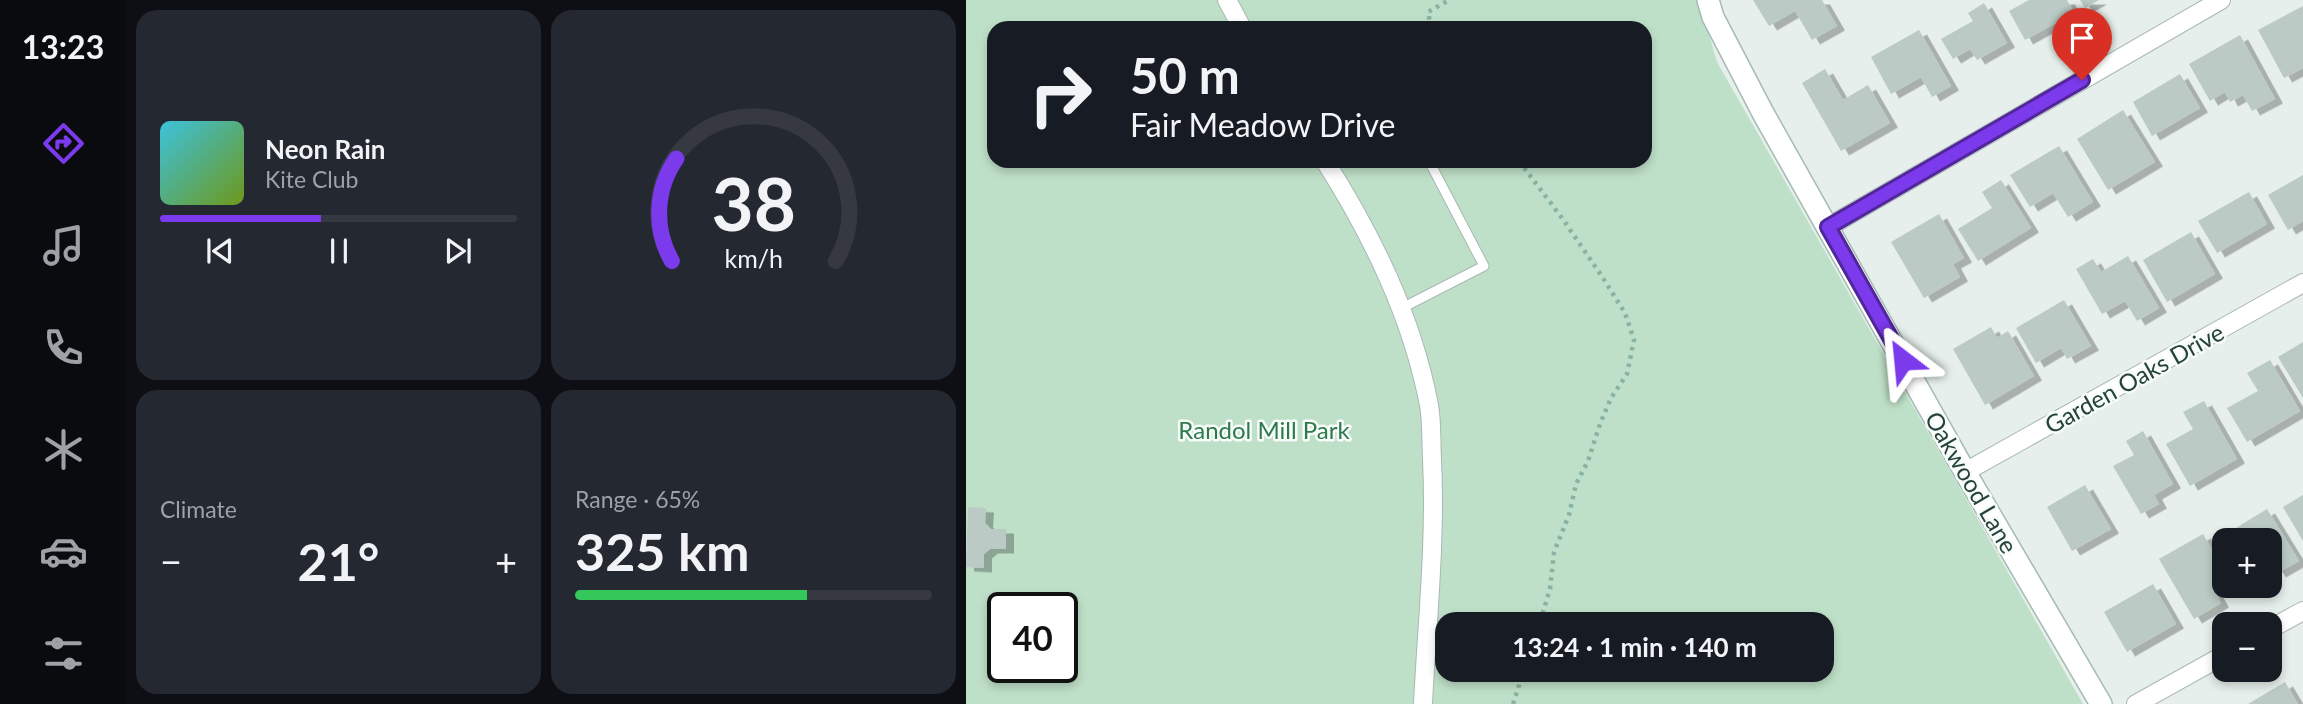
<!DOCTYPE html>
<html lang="en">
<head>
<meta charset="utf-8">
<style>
	body { margin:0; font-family:Lato,sans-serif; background:#242831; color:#f1f3f6; height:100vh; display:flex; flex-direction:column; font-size:26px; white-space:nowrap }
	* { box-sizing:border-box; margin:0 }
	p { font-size:23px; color:#9ea1a6 }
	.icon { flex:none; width:38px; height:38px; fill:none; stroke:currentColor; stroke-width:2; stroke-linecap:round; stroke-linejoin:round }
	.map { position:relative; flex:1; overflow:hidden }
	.drawer { display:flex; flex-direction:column; gap:10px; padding:10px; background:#0d0f14; width:840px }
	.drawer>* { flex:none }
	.top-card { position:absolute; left:21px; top:21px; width:665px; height:147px; border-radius:21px; box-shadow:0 4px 10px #0003; background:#171b24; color:#f1f3f6; overflow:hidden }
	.tools { position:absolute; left:1246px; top:528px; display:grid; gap:14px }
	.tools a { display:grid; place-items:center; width:70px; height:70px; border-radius:14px; background:#171b24; box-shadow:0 4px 10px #0003; font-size:35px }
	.speed { position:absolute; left:21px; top:592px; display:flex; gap:14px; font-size:35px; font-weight:700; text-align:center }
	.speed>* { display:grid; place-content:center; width:91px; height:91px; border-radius:50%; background:#171b24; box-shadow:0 4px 10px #0003; line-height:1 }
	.speed .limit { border:4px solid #111; border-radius:10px; background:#fff; color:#111 }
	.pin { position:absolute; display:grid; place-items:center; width:60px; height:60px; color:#fff; margin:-72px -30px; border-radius:50% 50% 50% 0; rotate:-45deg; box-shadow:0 0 7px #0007 }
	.pin .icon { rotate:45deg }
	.me { position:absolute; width:77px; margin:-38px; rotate:331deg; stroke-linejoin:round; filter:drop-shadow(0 0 5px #0008) }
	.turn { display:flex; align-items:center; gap:24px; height:147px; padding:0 28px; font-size:32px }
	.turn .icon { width:91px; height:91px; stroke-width:2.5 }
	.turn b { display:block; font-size:49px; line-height:60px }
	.big { font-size:52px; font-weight:700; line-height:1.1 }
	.drawer .widget { flex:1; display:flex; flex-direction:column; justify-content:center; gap:10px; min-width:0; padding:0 24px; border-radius:21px; background:#242831 }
	.drawer .dial { align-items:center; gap:0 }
	.dial svg { height:182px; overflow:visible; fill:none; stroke:#363941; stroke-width:7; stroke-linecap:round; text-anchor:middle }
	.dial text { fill:#f1f3f6; stroke:none }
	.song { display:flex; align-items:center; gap:21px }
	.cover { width:84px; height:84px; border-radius:10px; background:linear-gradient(135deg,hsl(190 70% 55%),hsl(80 70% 35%)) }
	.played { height:7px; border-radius:4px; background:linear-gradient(90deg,#7c3aed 45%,#363941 45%) }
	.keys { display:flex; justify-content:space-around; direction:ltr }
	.heat { display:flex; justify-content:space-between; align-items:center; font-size:38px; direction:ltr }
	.charge { height:10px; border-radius:5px; background:linear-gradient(90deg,#34c759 65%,#363941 0) }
	.drawer .tiles { flex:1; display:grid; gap:10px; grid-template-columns:repeat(2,1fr) }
	.trip { position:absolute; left:469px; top:612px; width:399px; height:70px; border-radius:21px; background:#171b24; box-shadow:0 4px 10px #0003; font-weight:700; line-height:70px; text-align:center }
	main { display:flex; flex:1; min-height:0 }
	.tabs { display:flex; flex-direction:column; width:126px; justify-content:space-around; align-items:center; background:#090b0e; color:#9ea1a6 }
	.tabs .icon { width:49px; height:49px }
	.tabs .active { color:#7c3aed }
	.tabs b { font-size:32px; color:#f1f3f6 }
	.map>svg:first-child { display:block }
	.green { fill:#bfe0c8; fill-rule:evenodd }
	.building { fill:#bbcac4; filter:url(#shadow) }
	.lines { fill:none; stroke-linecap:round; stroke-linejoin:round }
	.lane-casing { stroke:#a8b8b2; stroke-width:11 }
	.street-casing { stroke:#a8b8b2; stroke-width:20 }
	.secondary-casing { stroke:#a4bbb3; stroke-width:24 }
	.path { stroke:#86b3a5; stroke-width:4.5; stroke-dasharray:3.5 5; stroke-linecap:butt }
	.lane { stroke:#fff; stroke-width:9 }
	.street { stroke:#fff; stroke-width:18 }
	.secondary { stroke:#fff; stroke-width:21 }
	.route-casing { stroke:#51269a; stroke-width:18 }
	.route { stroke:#7c3aed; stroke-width:12 }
	.labels { text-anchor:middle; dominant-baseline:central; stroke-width:5; stroke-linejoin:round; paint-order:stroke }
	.street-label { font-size:24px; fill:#24423a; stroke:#f7fbf9 }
	.park-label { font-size:24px; fill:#2d7a4b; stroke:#f7fbf9 }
</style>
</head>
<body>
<main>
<nav class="tabs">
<b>13:23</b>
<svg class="icon active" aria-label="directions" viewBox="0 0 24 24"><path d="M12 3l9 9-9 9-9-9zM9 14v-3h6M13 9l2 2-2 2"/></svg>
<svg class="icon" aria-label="music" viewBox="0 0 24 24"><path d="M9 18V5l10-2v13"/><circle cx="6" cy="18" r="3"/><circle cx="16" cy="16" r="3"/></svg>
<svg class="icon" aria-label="phone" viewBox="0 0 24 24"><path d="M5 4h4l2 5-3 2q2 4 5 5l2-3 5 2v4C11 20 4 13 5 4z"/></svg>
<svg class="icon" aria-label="climate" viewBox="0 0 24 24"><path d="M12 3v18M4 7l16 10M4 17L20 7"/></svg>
<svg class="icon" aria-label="car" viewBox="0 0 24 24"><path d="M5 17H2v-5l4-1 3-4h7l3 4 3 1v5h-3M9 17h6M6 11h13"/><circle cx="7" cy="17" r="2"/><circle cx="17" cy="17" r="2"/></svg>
<svg class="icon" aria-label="filters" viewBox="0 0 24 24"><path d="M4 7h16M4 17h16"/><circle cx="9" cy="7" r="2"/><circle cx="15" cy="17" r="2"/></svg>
</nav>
<section class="drawer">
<div class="tiles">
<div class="widget">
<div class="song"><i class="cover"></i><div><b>Neon Rain</b><p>Kite Club</p></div></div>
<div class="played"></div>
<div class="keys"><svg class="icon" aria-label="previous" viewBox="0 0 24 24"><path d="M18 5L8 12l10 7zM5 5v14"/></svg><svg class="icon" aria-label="pause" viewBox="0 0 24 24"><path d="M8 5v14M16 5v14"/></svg><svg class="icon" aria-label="next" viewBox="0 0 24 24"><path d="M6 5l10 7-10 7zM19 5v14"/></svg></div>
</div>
<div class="widget dial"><svg viewBox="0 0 100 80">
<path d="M14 69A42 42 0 1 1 86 69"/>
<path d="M14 69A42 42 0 0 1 16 24" stroke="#7c3aed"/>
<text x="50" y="56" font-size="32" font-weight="700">38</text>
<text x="50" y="72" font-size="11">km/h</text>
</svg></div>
<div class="widget"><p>Climate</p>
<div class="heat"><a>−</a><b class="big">21°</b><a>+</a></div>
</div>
<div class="widget"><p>Range · 65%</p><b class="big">325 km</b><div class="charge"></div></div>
</div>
</section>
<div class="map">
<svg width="1337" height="704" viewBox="0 0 1337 704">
	<defs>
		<filter id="shadow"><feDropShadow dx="8" dy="4.5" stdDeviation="0" flood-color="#0004"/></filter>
	</defs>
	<rect width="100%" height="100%" fill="#e6efeb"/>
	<path class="green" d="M 0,0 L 733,0 L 751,62 L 1117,704 L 0,704 ZM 28,28 L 679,28 L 679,161 L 28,161 ZM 37,607 L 96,607 L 96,667 L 37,667 ZM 481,625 L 856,625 L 856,670 L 481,670 Z"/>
	<path class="building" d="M 787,0 L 856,0 L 871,26 L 846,40 L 829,11 L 803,26 Z
		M 1063,0 L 1101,0 L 1108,13 L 1059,40 L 1043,11 Z
		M 1114,0 L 1133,0 L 1119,8 Z
		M 1018,3 L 1041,43 L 1011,60 L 1004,49 L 987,59 L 975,39 L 1007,21 L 1002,13 Z
		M 1337,6 L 1337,68 L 1318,78 L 1292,30 Z
		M 953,30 L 985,86 L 966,97 L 955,77 L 925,94 L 905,57 Z
		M 1274,35 L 1309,99 L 1286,111 L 1277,95 L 1264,102 L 1259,92 L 1244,101 L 1223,64 Z
		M 859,69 L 877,100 L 902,85 L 924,123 L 875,151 L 836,83 Z
		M 1214,74 L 1234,108 L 1186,136 L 1167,102 Z
		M 1157,110 L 1189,162 L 1142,190 L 1111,139 Z
		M 1093,146 L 1127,202 L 1102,217 L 1087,193 L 1064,207 L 1044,175 Z
		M 1337,175 L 1337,221 L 1322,230 L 1302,195 Z
		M 1035,180 L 1065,228 L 1012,261 L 992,229 L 1026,208 L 1016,192 Z
		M 1283,192 L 1301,224 L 1251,253 L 1232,221 Z
		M 973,214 L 998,258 L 987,264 L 994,277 L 958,298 L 925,242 Z
		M 1225,232 L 1249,274 L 1201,302 L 1177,260 Z
		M 1162,256 L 1193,308 L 1171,321 L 1159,301 L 1136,314 L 1110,269 L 1127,259 L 1135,272 Z
		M 1098,300 L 1125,346 L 1101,359 L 1095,348 L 1070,363 L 1050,328 Z
		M 1025,327 L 1031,338 L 1042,331 L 1068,376 L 1019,405 L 987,349 Z
		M 1337,342 L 1337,398 L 1312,357 Z
		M 1304,360 L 1334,411 L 1281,442 L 1261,408 L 1292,391 L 1281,373 Z
		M 1238,401 L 1271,459 L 1224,486 L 1200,444 L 1227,429 L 1217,412 Z
		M 1177,431 L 1207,484 L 1188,495 L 1193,504 L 1175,514 L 1147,466 L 1168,455 L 1160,441 Z
		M 1119,485 L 1145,529 L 1106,551 L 1081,507 Z
		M 1337,495 L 1337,541 L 1317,507 Z
		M 2,507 L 20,508 L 19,523 L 25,529 L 40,529 L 40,549 L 24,549 L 18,554 L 18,568 L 0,567 Z
		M 1301,509 L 1333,561 L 1312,573 L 1305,562 L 1304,562 L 1304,541 L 1258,541 L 1258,550 L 1252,539 Z
		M 1237,534 L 1258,571 L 1258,580 L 1246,587 L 1255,603 L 1228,619 L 1193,559 Z
		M 1187,584 L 1210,624 L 1161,652 L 1138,612 Z
		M 1319,682 L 1332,704 L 1282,704 Z"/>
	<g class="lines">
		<defs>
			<path id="lane" d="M 436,308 L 518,266 L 463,161"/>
			<path id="street" d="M 261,0 L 276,28
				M 359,161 C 407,237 446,317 463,405 C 466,422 465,441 466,459 C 470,540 461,623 457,704
				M 862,227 L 1255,0
				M 999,472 L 1337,283
				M 1304,629 L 1337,611
				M 1170,704 L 1258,655"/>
			<path id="secondary" d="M 742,0 L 747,17 L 797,113 L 999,472 L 1135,704"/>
		</defs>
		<use href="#lane" class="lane-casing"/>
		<use href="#street" class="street-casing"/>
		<use href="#secondary" class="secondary-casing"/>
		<path class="path" d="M 465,28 L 462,12 L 483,0
			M 553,161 L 596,218 L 635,275 L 659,313 L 668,340 L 661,374 L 645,398 L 634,424 L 622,461 L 610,484 L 603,515 L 588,552 L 584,589 L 573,625
			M 547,704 L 558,670"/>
		<use href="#lane" class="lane"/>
		<use href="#street" class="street"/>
		<use href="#secondary" class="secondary"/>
	</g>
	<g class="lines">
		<defs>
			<path id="route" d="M 937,360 L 862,227 L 1116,80"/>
		</defs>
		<use href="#route" class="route-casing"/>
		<use href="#route" class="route"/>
	</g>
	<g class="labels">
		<g class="street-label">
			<text transform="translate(1168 378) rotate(-29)">Garden Oaks Drive</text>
			<text transform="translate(1006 482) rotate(60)">Oakwood Lane</text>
		</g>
		<g class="park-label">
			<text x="298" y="429">Randol Mill Park</text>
		</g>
	</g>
</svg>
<div class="tools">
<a>+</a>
<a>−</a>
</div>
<div class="speed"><div class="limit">40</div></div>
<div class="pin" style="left:1116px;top:80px;background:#d93025"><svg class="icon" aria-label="arrive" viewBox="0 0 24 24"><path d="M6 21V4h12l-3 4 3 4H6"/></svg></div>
<svg class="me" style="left:937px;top:360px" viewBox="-20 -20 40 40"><path d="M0-17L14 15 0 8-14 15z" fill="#7c3aed" stroke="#fff" stroke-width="4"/></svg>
<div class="trip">13:24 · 1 min · 140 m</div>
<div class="top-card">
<div class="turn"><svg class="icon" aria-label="right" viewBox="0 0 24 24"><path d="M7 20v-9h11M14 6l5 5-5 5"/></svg><div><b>50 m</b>Fair Meadow Drive</div></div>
</div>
</div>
</main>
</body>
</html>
